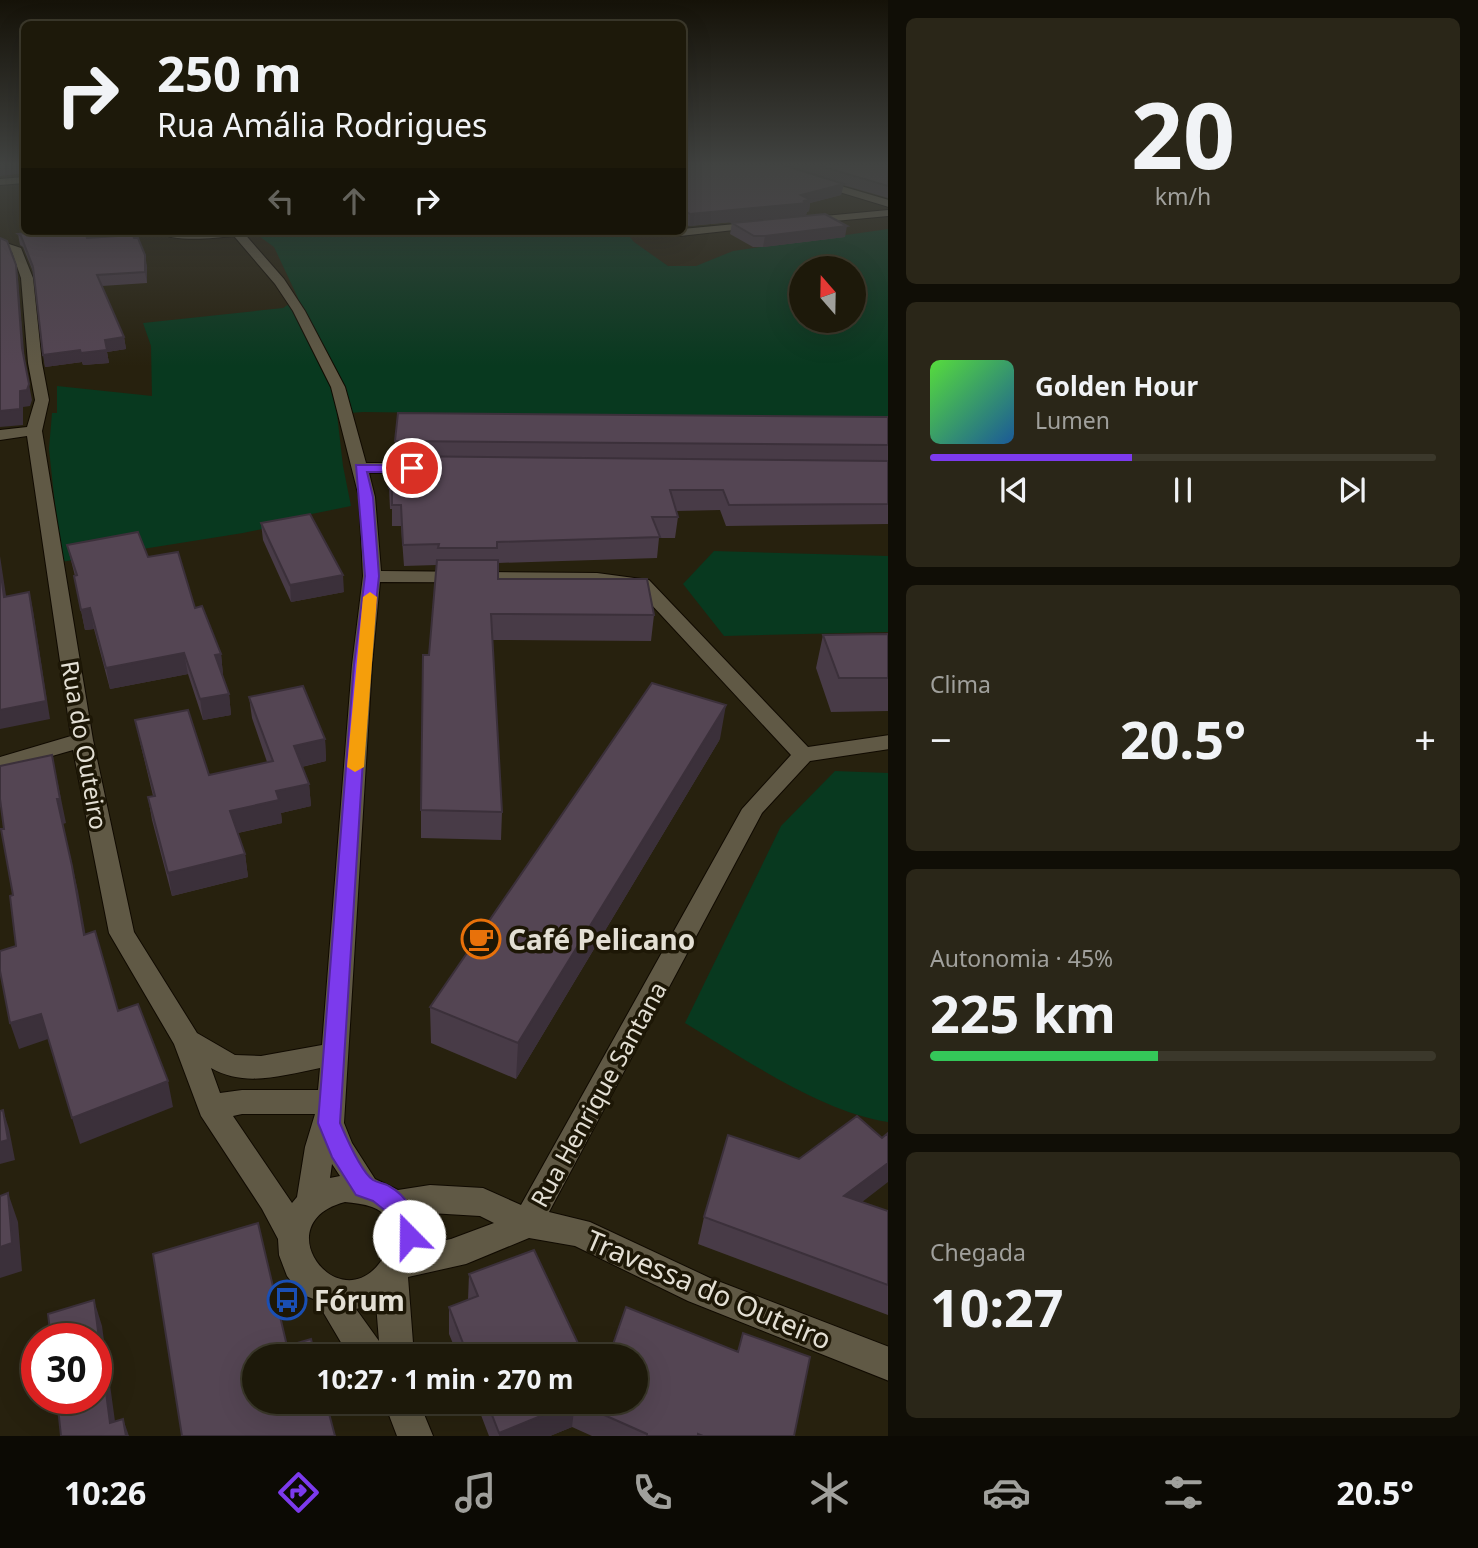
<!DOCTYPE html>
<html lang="pt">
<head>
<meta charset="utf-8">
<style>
	body { margin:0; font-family:"Noto Sans",sans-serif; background:#2a2618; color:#f1f3f6; height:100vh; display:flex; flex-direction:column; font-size:26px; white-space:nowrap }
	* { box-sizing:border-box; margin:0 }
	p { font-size:23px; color:#a0a09c }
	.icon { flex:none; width:38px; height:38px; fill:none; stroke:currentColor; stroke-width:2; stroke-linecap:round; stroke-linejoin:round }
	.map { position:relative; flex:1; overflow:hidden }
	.sheet { display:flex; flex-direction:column; gap:18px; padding:18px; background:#100e06; width:590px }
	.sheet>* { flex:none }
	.banner { position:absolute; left:21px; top:21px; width:665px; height:214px; border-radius:10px; box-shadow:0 7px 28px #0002,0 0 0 2px #3b382b; background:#1d190a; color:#f1f3f6; overflow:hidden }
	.needle { width:46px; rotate:340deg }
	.tools { position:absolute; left:789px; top:256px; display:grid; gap:14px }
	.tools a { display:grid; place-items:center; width:77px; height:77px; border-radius:50%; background:#1d190a; box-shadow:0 7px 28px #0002,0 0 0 2px #3b382b; font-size:35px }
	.speed { position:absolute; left:21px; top:1323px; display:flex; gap:14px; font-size:35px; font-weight:700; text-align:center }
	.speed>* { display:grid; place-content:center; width:91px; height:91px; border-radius:50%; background:#1d190a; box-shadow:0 7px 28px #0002,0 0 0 2px #3b382b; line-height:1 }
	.speed .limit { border:10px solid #d22; background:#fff; color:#111 }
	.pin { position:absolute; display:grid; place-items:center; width:60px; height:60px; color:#fff; margin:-30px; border:4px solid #fff; border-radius:50%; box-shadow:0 2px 7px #0007 }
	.me { position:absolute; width:77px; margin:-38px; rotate:338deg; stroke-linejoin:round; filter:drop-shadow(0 0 5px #0008) }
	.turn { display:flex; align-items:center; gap:24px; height:147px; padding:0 21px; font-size:32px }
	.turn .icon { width:91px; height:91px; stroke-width:2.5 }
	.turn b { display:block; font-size:49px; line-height:60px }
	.lanes { display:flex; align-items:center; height:66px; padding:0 21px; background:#0003; justify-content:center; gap:35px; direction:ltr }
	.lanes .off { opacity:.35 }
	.big { font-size:52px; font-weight:700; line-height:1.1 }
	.sheet .tile { flex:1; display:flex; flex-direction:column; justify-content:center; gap:10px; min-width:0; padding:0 24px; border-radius:10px; background:#2a2618 }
	.sheet .dial { align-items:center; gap:0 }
	.dial b { font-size:91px; line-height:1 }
	.song { display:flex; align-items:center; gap:21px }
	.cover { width:84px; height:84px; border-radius:10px; background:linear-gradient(135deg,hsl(110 70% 55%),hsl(210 70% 35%)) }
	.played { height:7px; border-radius:4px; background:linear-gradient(90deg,#7c3aed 40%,#3b382b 40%) }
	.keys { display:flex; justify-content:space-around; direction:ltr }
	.heat { display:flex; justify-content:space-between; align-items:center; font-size:38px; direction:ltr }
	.charge { height:10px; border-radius:5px; background:linear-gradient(90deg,#34c759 45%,#3b382b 0) }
	.trip { position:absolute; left:242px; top:1344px; width:406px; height:70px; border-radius:35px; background:#1d190a; box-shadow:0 7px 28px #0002,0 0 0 2px #3b382b; font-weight:700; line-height:70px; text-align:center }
	.tabs { display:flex; height:112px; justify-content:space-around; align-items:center; background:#0c0a04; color:#a0a09c }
	.tabs .icon { width:49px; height:49px }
	.tabs .current { color:#7c3aed }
	.tabs b { font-size:32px; color:#f1f3f6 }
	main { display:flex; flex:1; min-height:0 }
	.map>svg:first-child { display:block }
	.green { fill:#08391f; fill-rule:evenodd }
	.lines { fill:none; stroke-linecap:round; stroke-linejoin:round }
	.street-casing { stroke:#100a00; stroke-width:2 }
	.street { fill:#605945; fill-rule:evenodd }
	.wall { fill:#483b47 }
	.shaded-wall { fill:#3b303a }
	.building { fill:#544553; stroke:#3b303a; stroke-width:2 }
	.route { fill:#7c3aed; stroke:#51269a; stroke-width:2 }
	.slow { fill:#f59e0b }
	.labels { text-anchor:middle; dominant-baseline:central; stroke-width:7; stroke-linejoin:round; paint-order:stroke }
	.street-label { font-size:24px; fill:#e3dfd4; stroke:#1d1706 }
	.near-poi-label { font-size:28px; font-weight:bold; fill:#e3dfd4; stroke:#1d1706; text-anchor:start }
	.near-street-label { font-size:28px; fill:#e3dfd4; stroke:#1d1706 }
</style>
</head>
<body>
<main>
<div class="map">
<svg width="889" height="1436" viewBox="0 0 889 1436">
	<rect width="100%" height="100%" fill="#27210e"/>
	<path class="green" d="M 888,229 L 888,427 L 851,418 L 363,412 L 337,414 L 343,466 L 351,506 L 302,516 L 296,522 L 243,533 L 61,562 L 49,449 L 52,413 L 57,413 L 57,386 L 152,396 L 151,346 L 143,323 L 283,308 L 298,298 L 274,247 L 252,231 L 625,231 L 634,242 L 668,266 L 696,266 L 733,251 ZM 802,268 L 854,268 L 854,320 L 802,320 Z
		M 714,551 L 888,556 L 888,632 L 724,636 L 683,584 Z
		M 835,771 L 888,773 L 888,1122 C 821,1112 743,1058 685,1023 L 781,826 Z"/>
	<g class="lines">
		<defs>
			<path id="street" d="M 24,177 L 24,183 L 0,185 L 0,179 Z
				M 817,179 L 889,200 L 889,207 L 813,184 L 812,182 Z
				M 889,210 L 889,216 L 803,224 L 798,221 L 803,218 Z
				M 757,222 L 762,225 L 761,227 L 680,236 L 674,233 L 682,229 Z
				M 156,231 L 242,231 L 284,279 L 305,311 L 345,387 L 366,463 L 418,463 L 426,468 L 418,473 L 369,473 L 375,497 L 381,571 L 597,573 L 649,580 L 808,747 L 889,735 L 889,749 L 810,761 L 762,813 L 549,1212 L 590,1222 L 710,1278 L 889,1347 L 889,1381 L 688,1301 L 575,1246 L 529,1238 L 466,1264 L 408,1277 L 414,1356 L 349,1356 L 316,1300 L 301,1294 L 287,1276 L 279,1255 L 278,1239 L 262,1209 L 201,1116 L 174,1044 L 109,933 L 73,750 L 0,771 L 0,757 L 71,736 L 27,436 L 0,440 L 0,430 L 27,427 L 35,400 L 28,363 L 21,278 L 12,252 L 0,248 L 0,241 L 21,248 L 33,278 L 42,363 L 49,400 L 42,431 L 93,740 L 134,932 L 197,1033 L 235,1055 L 261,1056 L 322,1045 L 352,665 L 363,576 L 359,497 L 331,387 L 293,311 L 275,284 L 234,236 C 213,238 173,243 156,231 ZM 380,582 L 597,583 L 637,589 L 791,755 L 742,809 L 521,1205 L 483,1188 L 430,1185 L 398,1190 L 375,1179 L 352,1143 L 344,1123 L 372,665 ZM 211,1068 C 245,1088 284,1075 320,1068 L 318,1090 L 242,1090 L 220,1093 ZM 242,1114 L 315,1114 L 305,1147 L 297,1197 L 292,1203 L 233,1116 ZM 332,1164 L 340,1176 L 330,1178 ZM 345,1202 C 354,1203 364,1204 372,1207 C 397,1216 394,1243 381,1261 C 339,1321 264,1223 345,1202 ZM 430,1213 L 480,1216 L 494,1223 L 451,1239 L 421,1245 L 424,1233 L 418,1215 ZM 376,1304 L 379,1341 L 356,1309 Z
				M 384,1402 L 419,1402 L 433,1436 L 397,1436 Z"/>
		</defs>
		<use href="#street" class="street-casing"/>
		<use href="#street" class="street"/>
	</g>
	<path class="wall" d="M 682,165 L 888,165 L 888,198 L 843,185 L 841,195 L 810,203 L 809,211 L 807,212 L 806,215 L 689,226 L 682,221 Z
		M 732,223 L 845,237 L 763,247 L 753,247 L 730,234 Z
		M 69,232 L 87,238 L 134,238 L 147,266 L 147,283 L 102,286 L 124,337 L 126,349 L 107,352 L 109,363 L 83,365 L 82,362 L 45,367 L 34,274 L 23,247 L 20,245 L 18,234 Z
		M 888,417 L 888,524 L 726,526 L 720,510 L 676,511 L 678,517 L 675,538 L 659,538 L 657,558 L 498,563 L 498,579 L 654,615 L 651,641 L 492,640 L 502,812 L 501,840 L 421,838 L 421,810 L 429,655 L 437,565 L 404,566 L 401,526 L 392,526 L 392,509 L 390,509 L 389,488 L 395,456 L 395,441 Z
		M 261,523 L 344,592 L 291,602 L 263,540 Z
		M 67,545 L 148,557 L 195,608 L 221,654 L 223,675 L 222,675 L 229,694 L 231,715 L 203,720 L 188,674 L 110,689 L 94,629 L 85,630 L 74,576 L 75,576 Z
		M 888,634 L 888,711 L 831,712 L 816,668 L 823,635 Z
		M 249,697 L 325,739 L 326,761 L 302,767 L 309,784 L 311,806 L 281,813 L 282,823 L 238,833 L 245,854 L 248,877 L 172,896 L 152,820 L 148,797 L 153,796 L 140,742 L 135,720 L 209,775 L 267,762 L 252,718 Z
		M 720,739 L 516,1079 L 431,1043 L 430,1007 Z
		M 862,1202 L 888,1211 L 888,1315 L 698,1244 L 704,1217 Z
		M 469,1274 L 584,1356 L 458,1356 L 449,1334 L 449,1307 L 468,1300 Z
		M 743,1333 L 794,1436 L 592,1436 L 572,1427 L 550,1436 L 489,1436 L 476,1402 L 635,1402 L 738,1351 Z"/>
	<path class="shaded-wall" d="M 0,165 L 24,165 L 24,173 L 0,176 Z
		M 844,184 L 841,195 L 810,203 L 809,211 L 807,212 L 806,215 L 689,226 L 690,214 L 801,195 Z
		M 847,226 L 845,237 L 763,247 L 765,236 Z
		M 145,255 L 147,266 L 147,283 L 145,272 Z
		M 16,265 L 18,279 L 25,363 L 32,400 L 30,406 L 23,407 L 23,425 L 0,427 L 0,411 L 20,391 L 22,348 Z
		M 124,337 L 126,349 L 107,352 L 109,363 L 83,365 L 82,362 L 45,367 L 43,355 L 105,340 Z
		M 0,556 L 9,615 L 4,597 L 0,567 Z
		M 343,575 L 344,592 L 291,602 L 290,585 Z
		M 29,592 L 33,610 L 50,719 L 0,729 L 0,710 Z
		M 90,608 L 94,629 L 85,630 L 81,610 Z
		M 184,653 L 188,674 L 110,689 L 106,668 Z
		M 221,654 L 223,675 L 218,676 L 215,655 Z
		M 229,694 L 231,715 L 203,720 L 200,699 Z
		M 726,705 L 720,739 L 516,1079 L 518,1043 Z
		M 325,739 L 326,761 L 296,768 L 294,746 Z
		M 52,755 L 66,823 L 63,824 L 78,891 L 90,960 L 84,935 L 57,799 Z
		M 309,784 L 311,806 L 281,813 L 282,823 L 233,834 L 230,811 L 276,791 Z
		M 245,854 L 248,877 L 172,896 L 168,873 Z
		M 41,1014 L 48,1039 L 19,1049 L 10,1023 Z
		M 168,1081 L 173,1107 L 80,1144 L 72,1118 Z
		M 3,1110 L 9,1129 L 15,1160 L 0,1164 L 0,1142 Z
		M 888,1163 L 888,1182 L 835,1223 L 844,1196 Z
		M 8,1193 L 18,1222 L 22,1271 L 0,1278 L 0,1247 Z
		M 94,1300 L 102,1326 L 117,1436 L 110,1423 Z
		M 575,1402 L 572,1427 L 550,1436 L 499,1436 L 499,1433 Z
		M 123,1419 L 129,1436 L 126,1436 Z"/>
	<path class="building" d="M 682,165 L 783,165 L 844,184 L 801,195 L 811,200 L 803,201 L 808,203 L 690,214 L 682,209 Z
		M 817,165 L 888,165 L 888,186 Z
		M 825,214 L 847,226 L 765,236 L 754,236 L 732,223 Z
		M 39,231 L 69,231 L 69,232 L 85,231 L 87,238 L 133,235 L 134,238 L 138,238 L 145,255 L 145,272 L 97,275 L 124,337 L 105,340 L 107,350 L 81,353 L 80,350 L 43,355 L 33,267 L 21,236 L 18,234 L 39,232 Z
		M 0,238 L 7,241 L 16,265 L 22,348 L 29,384 L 27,390 L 20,391 L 20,409 L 0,411 Z
		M 398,413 L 888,417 L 888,445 L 395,441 Z
		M 393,456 L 888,461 L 888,504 L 729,505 L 723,490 L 670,490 L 678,517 L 652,517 L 660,537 L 497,542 L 497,548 L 438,548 L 439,544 L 403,545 L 401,505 L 392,505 L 392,488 L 389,488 Z
		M 310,514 L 343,575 L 290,585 L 261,523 Z
		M 138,532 L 148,557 L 178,552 L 195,608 L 202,606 L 221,654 L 215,655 L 229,694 L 200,699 L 184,653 L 106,668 L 90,608 L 81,610 L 74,576 L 77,575 L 67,545 Z
		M 437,560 L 498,560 L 498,579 L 647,579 L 654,615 L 491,614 L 502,812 L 421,810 L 423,655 L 429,655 Z
		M 0,567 L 4,597 L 29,592 L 46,701 L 0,710 Z
		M 888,634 L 888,678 L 839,678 L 823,635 Z
		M 652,683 L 726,705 L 518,1043 L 430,1007 Z
		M 303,686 L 325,739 L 294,746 L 309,784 L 276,791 L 279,800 L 230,811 L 245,854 L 168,873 L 148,797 L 155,796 L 135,720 L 188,710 L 209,775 L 273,761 L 249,697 Z
		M 52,755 L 60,799 L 57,799 L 72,866 L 84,935 L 95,931 L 118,1011 L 138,1004 L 168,1081 L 72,1118 L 41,1014 L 10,1023 L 0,971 L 0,951 L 16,946 L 10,896 L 13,895 L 1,829 L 4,829 L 0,799 L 0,766 Z
		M 3,1110 L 8,1140 L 0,1142 L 0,1111 Z
		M 857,1116 L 882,1138 L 888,1133 L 888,1163 L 844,1196 L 888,1211 L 888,1285 L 704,1217 L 728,1135 L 799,1159 Z
		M 8,1193 L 12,1243 L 0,1247 L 0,1196 Z
		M 258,1223 L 287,1346 L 311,1339 L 315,1356 L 254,1356 L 254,1402 L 326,1402 L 335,1436 L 182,1436 L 153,1254 Z
		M 534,1250 L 584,1356 L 468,1356 L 449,1307 L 478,1296 L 469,1274 Z
		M 94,1300 L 110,1423 L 123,1419 L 126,1436 L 61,1436 L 57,1398 L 96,1398 L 96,1339 L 51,1339 L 48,1314 Z
		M 626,1307 L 738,1352 L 743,1333 L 810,1357 L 794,1436 L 703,1436 L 698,1434 L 698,1436 L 647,1436 L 647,1434 L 575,1402 L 635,1402 L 635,1356 L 609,1356 Z
		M 487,1402 L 575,1402 L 499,1433 Z"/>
	<linearGradient id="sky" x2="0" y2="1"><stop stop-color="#151208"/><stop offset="0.45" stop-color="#414341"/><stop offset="1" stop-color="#414341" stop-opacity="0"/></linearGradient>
	<rect width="889" height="366" fill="url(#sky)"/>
	<path class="route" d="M 356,465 L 412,465 L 418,468 L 412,472 L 367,472 L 373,497 L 379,576 L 369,665 L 340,1123 C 346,1137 361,1172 373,1180 C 378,1183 385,1183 389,1186 C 409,1197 416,1216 421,1236 L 417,1244 L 409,1248 L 400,1244 L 387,1212 L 373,1201 L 356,1195 L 332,1157 L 318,1123 L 354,665 L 365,576 Z"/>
	<path class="slow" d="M 370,592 L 377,597 L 364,767 L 355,772 L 347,767 L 363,597 Z"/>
	<defs>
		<symbol id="cafe-ring" viewBox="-11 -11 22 22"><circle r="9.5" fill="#1d1706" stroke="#e8710a" stroke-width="1.5"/><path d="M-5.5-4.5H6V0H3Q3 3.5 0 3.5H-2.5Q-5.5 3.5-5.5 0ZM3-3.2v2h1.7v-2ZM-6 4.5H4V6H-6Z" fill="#e8710a"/></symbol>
		<symbol id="bus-ring" viewBox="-11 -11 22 22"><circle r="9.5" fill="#1d1706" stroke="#1a4fb4" stroke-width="1.5"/><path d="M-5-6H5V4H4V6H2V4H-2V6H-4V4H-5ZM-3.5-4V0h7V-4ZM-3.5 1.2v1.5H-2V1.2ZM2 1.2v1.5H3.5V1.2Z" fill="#1a4fb4"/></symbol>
	</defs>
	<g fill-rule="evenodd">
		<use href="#cafe-ring" x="459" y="917" width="44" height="44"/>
		<use href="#bus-ring" x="265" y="1278" width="44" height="44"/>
	</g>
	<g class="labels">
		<g class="street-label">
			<text transform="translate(85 745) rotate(80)">Rua do Outeiro</text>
			<text transform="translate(598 1094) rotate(-61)">Rua Henrique Santana</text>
		</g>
		<g class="near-poi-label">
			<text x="508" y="939">Café Pelicano</text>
			<text x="314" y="1300">Fórum</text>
		</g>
		<g class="near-street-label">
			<text transform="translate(709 1289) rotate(23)">Travessa do Outeiro</text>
		</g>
	</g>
</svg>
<div class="tools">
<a><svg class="needle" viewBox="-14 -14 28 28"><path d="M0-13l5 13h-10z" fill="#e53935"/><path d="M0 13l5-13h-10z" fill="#a0a09c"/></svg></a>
</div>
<div class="speed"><div class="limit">30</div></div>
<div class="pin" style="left:412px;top:468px;background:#d93025"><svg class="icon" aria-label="arrive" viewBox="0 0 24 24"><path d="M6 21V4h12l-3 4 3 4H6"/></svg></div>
<svg class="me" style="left:409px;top:1236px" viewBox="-20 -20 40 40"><circle r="19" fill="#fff"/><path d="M0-13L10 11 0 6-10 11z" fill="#7c3aed"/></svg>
<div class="trip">10:27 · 1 min · 270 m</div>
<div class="banner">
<div class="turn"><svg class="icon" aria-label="right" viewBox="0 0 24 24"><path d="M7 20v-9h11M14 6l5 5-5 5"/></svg><div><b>250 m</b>Rua Amália Rodrigues</div></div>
<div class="lanes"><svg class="icon off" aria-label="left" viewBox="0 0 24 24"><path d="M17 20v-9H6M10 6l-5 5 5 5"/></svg><svg class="icon off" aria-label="ahead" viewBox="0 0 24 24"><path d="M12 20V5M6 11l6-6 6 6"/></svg><svg class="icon" aria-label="right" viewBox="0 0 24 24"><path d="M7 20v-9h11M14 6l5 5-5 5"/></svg></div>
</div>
</div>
<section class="sheet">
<div class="tile dial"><b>20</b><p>km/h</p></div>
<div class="tile">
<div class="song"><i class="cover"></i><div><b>Golden Hour</b><p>Lumen</p></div></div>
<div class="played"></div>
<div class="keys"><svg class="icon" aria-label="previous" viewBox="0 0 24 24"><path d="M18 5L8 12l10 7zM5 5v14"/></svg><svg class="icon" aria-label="pause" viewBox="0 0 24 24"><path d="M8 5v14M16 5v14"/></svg><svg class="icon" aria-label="next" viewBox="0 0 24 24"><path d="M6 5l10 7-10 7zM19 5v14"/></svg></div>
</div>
<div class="tile"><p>Clima</p>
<div class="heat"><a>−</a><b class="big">20.5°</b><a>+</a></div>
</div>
<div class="tile"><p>Autonomia · 45%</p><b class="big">225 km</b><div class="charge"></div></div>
<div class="tile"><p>Chegada</p><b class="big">10:27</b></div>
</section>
</main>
<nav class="tabs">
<b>10:26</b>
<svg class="icon current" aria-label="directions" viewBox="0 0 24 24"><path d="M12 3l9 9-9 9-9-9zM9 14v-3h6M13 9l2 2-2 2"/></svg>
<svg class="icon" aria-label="music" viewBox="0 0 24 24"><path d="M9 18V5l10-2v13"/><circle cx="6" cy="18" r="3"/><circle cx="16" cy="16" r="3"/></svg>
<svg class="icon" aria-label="phone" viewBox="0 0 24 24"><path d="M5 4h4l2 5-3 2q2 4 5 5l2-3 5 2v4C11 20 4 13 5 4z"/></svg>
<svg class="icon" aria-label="climate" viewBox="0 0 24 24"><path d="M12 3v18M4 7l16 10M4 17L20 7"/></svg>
<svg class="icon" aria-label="car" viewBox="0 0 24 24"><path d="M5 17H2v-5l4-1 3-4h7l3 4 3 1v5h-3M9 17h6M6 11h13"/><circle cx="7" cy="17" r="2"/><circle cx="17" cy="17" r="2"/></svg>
<svg class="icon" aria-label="filters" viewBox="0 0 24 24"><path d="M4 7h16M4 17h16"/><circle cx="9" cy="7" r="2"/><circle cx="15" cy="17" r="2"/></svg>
<b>20.5°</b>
</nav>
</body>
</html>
